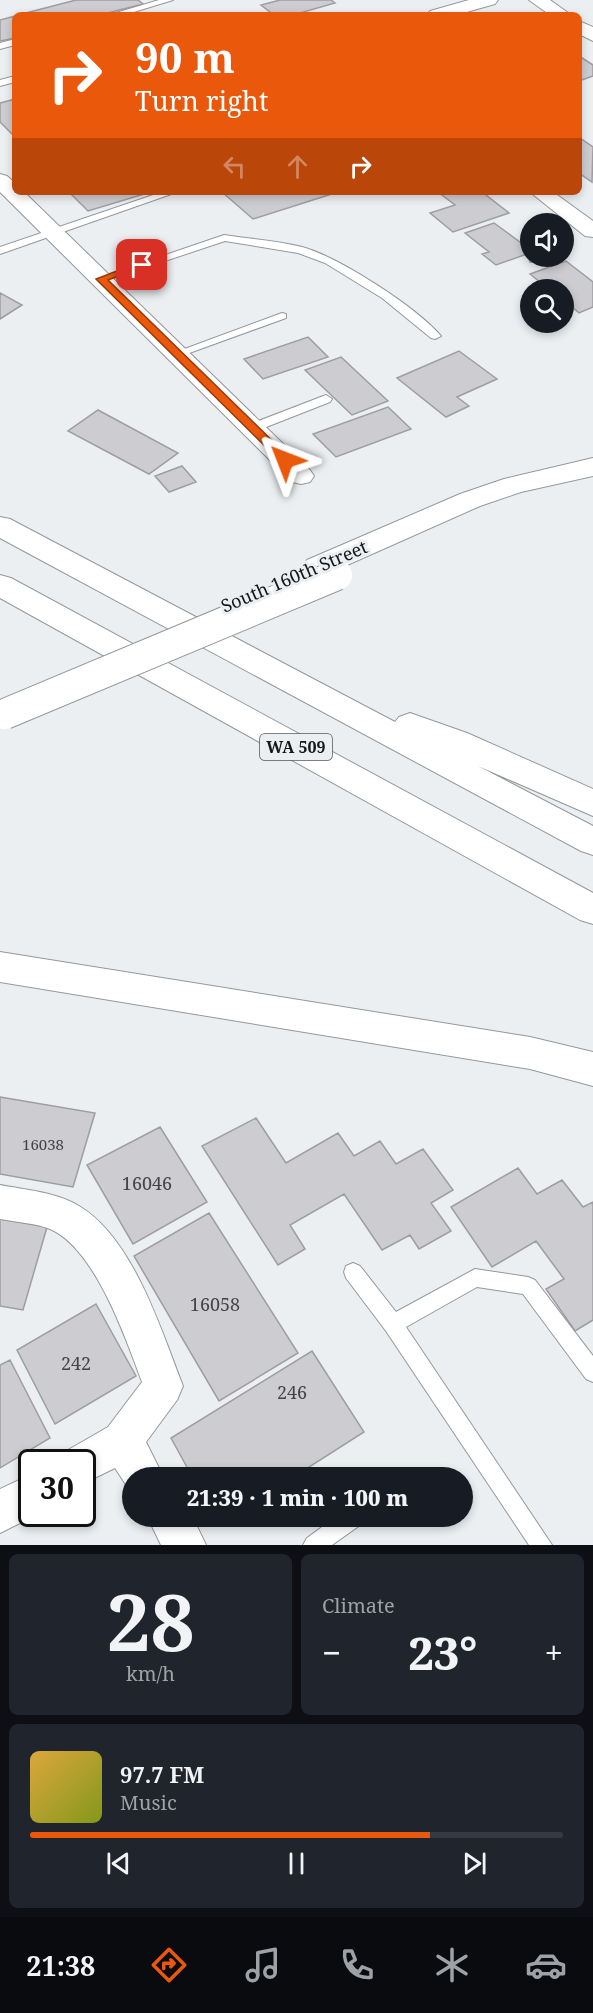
<!DOCTYPE html>
<html lang="en">
<head>
<meta charset="utf-8">
<style>
	body { margin:0; font-family:"Noto Serif",serif; background:#20242c; color:#f1f3f6; height:100vh; display:flex; flex-direction:column; font-size:22px; white-space:nowrap }
	* { box-sizing:border-box; margin:0 }
	p { font-size:20px; color:#9ea1a6 }
	.icon { flex:none; width:33px; height:33px; fill:none; stroke:currentColor; stroke-width:2; stroke-linecap:round; stroke-linejoin:round }
	.map { position:relative; height:1545px; overflow:hidden }
	.sheet { display:flex; flex-direction:column; gap:9px; padding:9px; background:#0d0f14; flex:1 }
	.sheet>* { flex:none }
	.banner { position:absolute; left:12px; top:12px; width:570px; height:183px; border-radius:9px; box-shadow:0 3px 9px #0003; background:#ea580c; color:#fff; overflow:hidden }
	.tools { position:absolute; left:520px; top:213px; display:grid; gap:12px }
	.tools a { display:grid; place-items:center; width:54px; height:54px; border-radius:50%; background:#171b24; box-shadow:0 3px 9px #0003; font-size:30px }
	.speed { position:absolute; left:18px; top:1449px; display:flex; gap:12px; font-size:30px; font-weight:700; text-align:center }
	.speed>* { display:grid; place-content:center; width:78px; height:78px; border-radius:50%; background:#171b24; box-shadow:0 3px 9px #0003; line-height:1 }
	.speed .limit { border:3px solid #111; border-radius:9px; background:#fff; color:#111 }
	.pin { position:absolute; display:grid; place-items:center; width:51px; height:51px; color:#fff; margin:-26px; border-radius:12px; box-shadow:0 3px 9px #0006 }
	.me { position:absolute; width:66px; margin:-33px; rotate:315deg; stroke-linejoin:round; filter:drop-shadow(0 0 4px #0008) }
	.turn { display:flex; align-items:center; gap:21px; height:126px; padding:0 24px; font-size:27px }
	.turn .icon { width:78px; height:78px; stroke-width:2.5 }
	.turn b { display:block; font-size:42px; line-height:51px }
	.lanes { display:flex; align-items:center; height:57px; padding:0 24px; background:#0003; justify-content:center; gap:30px; direction:ltr }
	.lanes .off { opacity:.35 }
	.big { font-size:45px; font-weight:800; line-height:1.1 }
	.sheet .tile { flex:1; display:flex; flex-direction:column; justify-content:center; gap:9px; min-width:0; padding:0 21px; border-radius:9px; background:#20242c }
	.sheet .dial { align-items:center; gap:0 }
	.dial b { font-size:78px; line-height:1 }
	.song { display:flex; align-items:center; gap:18px }
	.cover { width:72px; height:72px; border-radius:9px; background:linear-gradient(135deg,hsl(40 70% 55%),hsl(70 70% 35%)) }
	.played { height:6px; border-radius:3px; background:linear-gradient(90deg,#ea580c 75%,#363941 75%) }
	.keys { display:flex; justify-content:space-around; direction:ltr }
	.heat { display:flex; justify-content:space-between; align-items:center; font-size:33px; direction:ltr }
	.sheet .tiles { flex:1; display:grid; gap:9px; grid-template-columns:1fr 1fr }
	.tile:last-child { grid-column:span 2 }
	.trip { position:absolute; left:122px; top:1467px; width:351px; height:60px; border-radius:30px; background:#171b24; box-shadow:0 3px 9px #0003; font-weight:800; line-height:60px; text-align:center }
	.menu { display:flex; height:96px; justify-content:space-around; align-items:center; background:#090b0e; color:#9ea1a6 }
	.menu .icon { width:42px; height:42px }
	.menu .on { color:#ea580c }
	.menu b { font-size:27px; color:#f1f3f6 }
	.map>svg:first-child { display:block }
	.building { fill:#cdccd1; stroke:#9e9da1; stroke-width:1.5 }
	.lines { fill:none; stroke-linecap:round; stroke-linejoin:round }
	.lane-casing { stroke:#94989b; stroke-width:2 }
	.street-casing { stroke:#94989b; stroke-width:2 }
	.secondary-casing { stroke:#94989b; stroke-width:2 }
	.highway-casing { stroke:#94989b; stroke-width:2 }
	.lane { fill:#fff; fill-rule:evenodd }
	.street { fill:#fff; fill-rule:evenodd }
	.secondary { fill:#fff; fill-rule:evenodd }
	.highway { fill:#fff; fill-rule:evenodd }
	.secondary-bridge-casing { stroke:#94989b; stroke-width:32; stroke-linecap:butt }
	.secondary-bridge { stroke:#fff; stroke-width:30 }
	.route { fill:#ea580c; stroke:#983908; stroke-width:1.5 }
	.labels { text-anchor:middle; dominant-baseline:central; stroke-width:6; stroke-linejoin:round; paint-order:stroke }
	.number-label { font-size:15px; fill:#434446 }
	.shield { fill:#ebeff2; stroke:#555759; stroke-width:1.5 }
	.shield-label { font-size:16px; font-weight:bold; fill:#151617 }
	.street-label { font-size:18px; fill:#151617; stroke:#ebeff2 }
	.near-number-label { font-size:18px; fill:#434446 }
</style>
</head>
<body>
<div class="map">
<svg width="593" height="1545" viewBox="0 0 593 1545">
	<rect width="100%" height="100%" fill="#ebeff2"/>
	<path class="building" d="M 76,0 L 138,0 L 143,4 L 100,15 L 18,15 Z
		M 280,0 L 331,0 L 335,3 L 293,15 L 274,15 L 261,5 Z
		M 15,16 L 15,38 L 0,41 L 0,20 Z
		M 579,56 L 593,65 L 593,76 L 582,80 L 579,78 Z
		M 15,99 L 15,137 L 0,122 L 0,103 Z
		M 580,138 L 593,147 L 592,182 L 579,173 Z
		M 69,192 L 151,192 L 88,211 Z
		M 222,192 L 338,192 L 253,219 Z
		M 438,192 L 482,192 L 509,213 L 453,232 L 430,213 L 455,205 Z
		M 494,223 L 520,242 L 531,242 L 531,256 L 555,256 L 557,262 L 530,262 L 527,254 L 496,265 L 482,254 L 489,252 L 465,233 Z
		M 566,261 L 593,282 L 593,307 L 579,313 L 564,300 L 564,290 L 550,290 L 530,274 Z
		M 0,293 L 22,305 L 0,319 Z
		M 308,337 L 328,357 L 263,379 L 244,359 Z
		M 459,351 L 497,379 L 457,397 L 469,406 L 446,417 L 397,378 Z
		M 341,357 L 388,401 L 352,415 L 305,370 Z
		M 388,407 L 411,429 L 336,457 L 313,434 Z
		M 98,410 L 178,453 L 149,474 L 68,431 Z
		M 182,466 L 196,482 L 169,492 L 155,476 Z
		M 0,1097 L 95,1113 L 73,1187 L 0,1174 Z
		M 256,1118 L 286,1163 L 338,1133 L 354,1156 L 380,1141 L 396,1164 L 423,1149 L 453,1190 L 431,1203 L 451,1231 L 419,1249 L 410,1235 L 382,1250 L 344,1194 L 290,1225 L 305,1249 L 278,1265 L 202,1146 Z
		M 160,1127 L 207,1202 L 133,1244 L 87,1165 Z
		M 518,1168 L 537,1194 L 562,1180 L 583,1207 L 593,1202 L 593,1320 L 575,1331 L 546,1289 L 564,1279 L 536,1241 L 492,1267 L 451,1207 Z
		M 209,1213 L 298,1353 L 219,1401 L 134,1256 Z
		M 0,1219 L 47,1227 L 23,1310 L 0,1306 Z
		M 96,1304 L 136,1376 L 55,1424 L 17,1350 Z
		M 312,1351 L 364,1432 L 292,1478 L 193,1478 L 171,1438 Z
		M 10,1360 L 50,1438 L 0,1468 L 0,1365 Z"/>
	<g class="lines">
		<defs>
			<path id="lane" d="M 159,0 L 173,0 L 124,15 L 109,15 Z
				M 15,39 L 15,45 L 0,49 L 0,43 Z
				M 15,76 L 15,82 L 0,86 L 0,80 Z
				M 162,192 L 177,192 L 0,254 L 0,247 Z
				M 224,235 C 250,239 277,241 302,247 C 339,257 416,307 441,336 L 435,339 L 431,338 L 382,298 L 325,263 L 298,253 L 225,241 L 105,281 L 101,282 L 95,279 Z
				M 282,313 L 286,314 L 286,318 L 181,356 L 173,356 L 171,354 Z
				M 326,395 L 332,399 L 330,402 L 256,431 L 252,432 L 246,428 L 248,425 Z
				M 353,1263 L 360,1266 L 396,1312 L 475,1269 L 528,1277 L 535,1280 L 593,1356 L 593,1382 L 586,1379 L 523,1294 L 477,1287 L 406,1327 L 552,1545 L 529,1545 L 386,1331 L 346,1278 L 344,1272 L 346,1266 Z
				M 337,1516 L 366,1516 L 363,1523 L 332,1545 L 303,1545 L 307,1538 Z"/>
			<path id="street" d="M 469,0 L 498,0 L 495,4 L 456,15 L 427,15 L 430,11 Z
				M 529,0 L 550,0 L 571,15 L 550,15 Z
				M 579,21 L 593,27 L 593,41 L 579,34 Z
				M 0,174 L 7,176 L 15,183 L 15,192 L 24,192 L 310,470 L 314,476 L 310,482 L 301,484 L 292,482 L 0,192 Z
				M 530,192 L 553,192 L 593,221 L 593,237 L 585,236 Z
				M 0,1185 C 26,1190 56,1192 79,1206 C 133,1238 161,1330 183,1386 L 177,1400 L 146,1442 L 164,1478 L 132,1478 L 132,1494 L 115,1468 L 82,1484 L 82,1462 L 62,1462 L 68,1450 L 108,1427 L 142,1382 C 126,1339 95,1248 50,1229 C 35,1223 16,1222 0,1219 Z
				M 32,1474 L 32,1514 L 38,1514 L 0,1533 L 0,1489 Z
				M 147,1516 L 192,1516 L 206,1545 L 161,1545 Z"/>
			<path id="secondary" d="M 593,458 L 593,476 L 521,492 L 480,506 L 327,574 L 317,577 L 307,574 L 302,567 L 307,560 L 460,494 L 504,479 Z"/>
			<path id="highway" d="M 0,517 L 10,519 L 395,722 L 399,717 L 410,713 L 467,733 L 593,789 L 593,816 L 478,766 L 593,826 L 593,855 L 581,851 L 0,538 Z
				M 0,575 L 11,578 L 593,893 L 593,924 L 580,920 L 0,598 Z
				M 0,952 L 530,1037 L 593,1052 L 593,1086 L 530,1069 L 0,982 Z"/>
		</defs>
		<use href="#lane" class="lane-casing"/>
		<use href="#street" class="street-casing"/>
		<use href="#secondary" class="secondary-casing"/>
		<use href="#highway" class="highway-casing"/>
		<use href="#lane" class="lane"/>
		<use href="#street" class="street"/>
		<use href="#secondary" class="secondary"/>
		<use href="#highway" class="highway"/>
		<defs>
			<path id="secondary-bridge" d="M 5,714 L 337,575"/>
		</defs>
		<use href="#secondary-bridge" class="secondary-bridge-casing"/>
		<use href="#secondary-bridge" class="secondary-bridge"/>
	</g>
	<path class="route" d="M 138,263 L 147,265 L 108,280 L 289,457 L 289,462 L 281,462 L 96,279 Z"/>
	<g class="labels">
		<g class="number-label">
			<text x="43" y="1144">16038</text>
		</g>
		<rect class="shield" x="260" y="734" width="72" height="26" rx="4.5"/>
		<g class="shield-label">
			<text x="296" y="747">WA 509</text>
		</g>
		<g class="street-label">
			<text transform="translate(294 576) rotate(-23)">South 160th Street</text>
		</g>
		<g class="near-number-label">
			<text x="147" y="1183">16046</text>
			<text x="215" y="1304">16058</text>
			<text x="76" y="1363">242</text>
			<text x="292" y="1392">246</text>
		</g>
	</g>
</svg>
<div class="tools">
<a><svg class="icon" aria-label="sound" viewBox="0 0 24 24"><path d="M4 9h4l5-4v14l-5-4H4zM17 9q2 3 0 6"/></svg></a>
<a><svg class="icon" aria-label="search" viewBox="0 0 24 24"><circle cx="10" cy="10" r="6"/><path d="M15 15l6 6"/></svg></a>
</div>
<div class="speed"><div class="limit">30</div></div>
<div class="pin" style="left:142px;top:265px;background:#d93025"><svg class="icon" aria-label="arrive" viewBox="0 0 24 24"><path d="M6 21V4h12l-3 4 3 4H6"/></svg></div>
<svg class="me" style="left:285px;top:460px" viewBox="-20 -20 40 40"><path d="M0-17L14 15 0 8-14 15z" fill="#ea580c" stroke="#fff" stroke-width="4"/></svg>
<div class="trip">21:39 · 1 min · 100 m</div>
<div class="banner">
<div class="turn"><svg class="icon" aria-label="right" viewBox="0 0 24 24"><path d="M7 20v-9h11M14 6l5 5-5 5"/></svg><div><b>90 m</b>Turn right</div></div>
<div class="lanes"><svg class="icon off" aria-label="left" viewBox="0 0 24 24"><path d="M17 20v-9H6M10 6l-5 5 5 5"/></svg><svg class="icon off" aria-label="ahead" viewBox="0 0 24 24"><path d="M12 20V5M6 11l6-6 6 6"/></svg><svg class="icon" aria-label="right" viewBox="0 0 24 24"><path d="M7 20v-9h11M14 6l5 5-5 5"/></svg></div>
</div>
</div>
<section class="sheet">
<div class="tiles">
<div class="tile dial"><b>28</b><p>km/h</p></div>
<div class="tile"><p>Climate</p>
<div class="heat"><a>−</a><b class="big">23°</b><a>+</a></div>
</div>
<div class="tile">
<div class="song"><i class="cover"></i><div><b>97.7 FM</b><p>Music</p></div></div>
<div class="played"></div>
<div class="keys"><svg class="icon" aria-label="previous" viewBox="0 0 24 24"><path d="M18 5L8 12l10 7zM5 5v14"/></svg><svg class="icon" aria-label="pause" viewBox="0 0 24 24"><path d="M8 5v14M16 5v14"/></svg><svg class="icon" aria-label="next" viewBox="0 0 24 24"><path d="M6 5l10 7-10 7zM19 5v14"/></svg></div>
</div>
</div>
</section>
<nav class="menu">
<b>21:38</b>
<svg class="icon on" aria-label="directions" viewBox="0 0 24 24"><path d="M12 3l9 9-9 9-9-9zM9 14v-3h6M13 9l2 2-2 2"/></svg>
<svg class="icon" aria-label="music" viewBox="0 0 24 24"><path d="M9 18V5l10-2v13"/><circle cx="6" cy="18" r="3"/><circle cx="16" cy="16" r="3"/></svg>
<svg class="icon" aria-label="phone" viewBox="0 0 24 24"><path d="M5 4h4l2 5-3 2q2 4 5 5l2-3 5 2v4C11 20 4 13 5 4z"/></svg>
<svg class="icon" aria-label="climate" viewBox="0 0 24 24"><path d="M12 3v18M4 7l16 10M4 17L20 7"/></svg>
<svg class="icon" aria-label="car" viewBox="0 0 24 24"><path d="M5 17H2v-5l4-1 3-4h7l3 4 3 1v5h-3M9 17h6M6 11h13"/><circle cx="7" cy="17" r="2"/><circle cx="17" cy="17" r="2"/></svg>
</nav>
</body>
</html>
